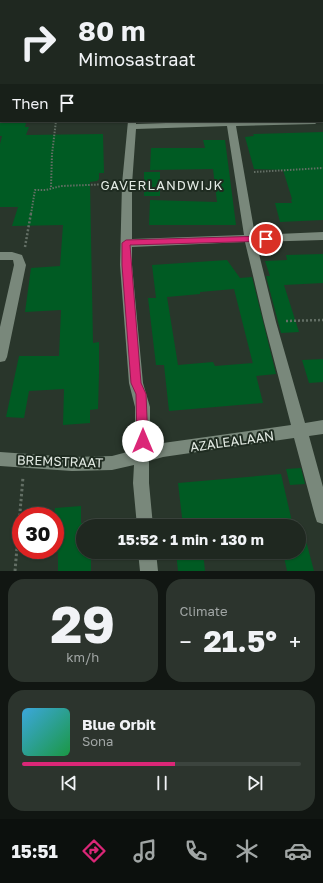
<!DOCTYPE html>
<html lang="en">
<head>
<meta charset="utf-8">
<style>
	body { margin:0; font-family:"Golos Text",sans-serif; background:#2c342d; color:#f1f3f6; height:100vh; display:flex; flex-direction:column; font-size:15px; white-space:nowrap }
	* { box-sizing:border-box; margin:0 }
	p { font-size:13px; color:#a1a6a5 }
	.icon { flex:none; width:22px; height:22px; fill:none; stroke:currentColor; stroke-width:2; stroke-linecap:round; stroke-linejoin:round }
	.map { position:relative; height:571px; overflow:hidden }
	.sheet { display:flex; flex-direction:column; gap:8px; padding:8px; background:#111612; flex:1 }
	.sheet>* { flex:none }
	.top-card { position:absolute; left:0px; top:0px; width:323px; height:122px; box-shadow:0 1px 3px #0004,0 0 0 1px #3c443e; background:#1f2820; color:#f1f3f6; overflow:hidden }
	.speed { position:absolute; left:12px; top:507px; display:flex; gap:8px; font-size:20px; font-weight:700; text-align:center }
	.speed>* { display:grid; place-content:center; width:52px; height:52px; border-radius:50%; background:#1f2820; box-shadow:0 1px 3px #0004,0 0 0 1px #3c443e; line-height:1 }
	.speed .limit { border:6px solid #d22; background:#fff; color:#111 }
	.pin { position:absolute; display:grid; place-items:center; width:34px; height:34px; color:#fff; margin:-17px; border:2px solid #fff; border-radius:50%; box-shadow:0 1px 4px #0007 }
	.me { position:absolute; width:44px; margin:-22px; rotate:0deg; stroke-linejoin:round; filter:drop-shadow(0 0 3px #0008) }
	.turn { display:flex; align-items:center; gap:14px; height:84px; padding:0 12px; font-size:18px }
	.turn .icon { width:52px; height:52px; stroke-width:2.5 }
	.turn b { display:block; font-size:28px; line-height:34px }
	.then { display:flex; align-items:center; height:38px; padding:0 12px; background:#0003; gap:8px; font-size:15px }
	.big { font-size:30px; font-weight:700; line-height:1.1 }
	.sheet .tile { flex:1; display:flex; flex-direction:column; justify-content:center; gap:6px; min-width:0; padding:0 14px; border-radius:16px; background:#2c342d }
	.sheet .dial { align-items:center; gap:0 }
	.dial b { font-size:52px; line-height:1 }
	.song { display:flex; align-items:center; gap:12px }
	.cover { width:48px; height:48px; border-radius:6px; background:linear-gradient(135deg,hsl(200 70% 55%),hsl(140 70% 35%)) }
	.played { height:4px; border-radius:2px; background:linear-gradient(90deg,#db2777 55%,#3c443e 55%) }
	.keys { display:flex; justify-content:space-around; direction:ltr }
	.heat { display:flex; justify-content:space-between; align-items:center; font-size:22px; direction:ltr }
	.sheet .tiles { flex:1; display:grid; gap:8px; grid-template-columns:1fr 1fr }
	.tile:last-child { grid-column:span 2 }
	.trip { position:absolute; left:76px; top:519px; width:230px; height:40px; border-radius:20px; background:#1f2820; box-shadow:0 1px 3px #0004,0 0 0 1px #3c443e; font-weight:700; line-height:40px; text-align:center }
	.dock { display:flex; height:64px; justify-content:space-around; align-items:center; background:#0c100d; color:#a1a6a5 }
	.dock .icon { width:28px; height:28px }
	.dock .active { color:#db2777 }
	.dock b { font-size:18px; color:#f1f3f6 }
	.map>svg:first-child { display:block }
	.building { fill:#005b23 }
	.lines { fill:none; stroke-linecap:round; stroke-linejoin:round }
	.path-far2 { stroke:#636f65; stroke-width:2; stroke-dasharray:1.5 1.5; stroke-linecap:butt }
	.path-far1 { stroke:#636f65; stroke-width:2.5; stroke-dasharray:2 2; stroke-linecap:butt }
	.path { stroke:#636f65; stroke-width:3; stroke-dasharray:2.5 2.5; stroke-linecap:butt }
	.minor { fill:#79887b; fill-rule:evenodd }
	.route { fill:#db2777; stroke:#8e194d }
	.labels { text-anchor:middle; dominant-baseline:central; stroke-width:4; stroke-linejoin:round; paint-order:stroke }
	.quarter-label { font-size:13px; letter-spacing:1px; fill:#e2eae3; stroke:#1f2c21 }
	.near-street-label { font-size:13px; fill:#e2eae3; stroke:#1f2c21 }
</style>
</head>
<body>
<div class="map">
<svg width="323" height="571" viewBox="0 0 323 571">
	<rect width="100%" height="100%" fill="#29362b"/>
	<path class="building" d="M 0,121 L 19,121 L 18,123 L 26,123 L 25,127 L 29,127 L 26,135 L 103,134 L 104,173 L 99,173 L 99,179 L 97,181 L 90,182 L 93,343 L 99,342 L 99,374 L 98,409 L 90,410 L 90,423 L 63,425 L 64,389 L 29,391 L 24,418 L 6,417 L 19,356 L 59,356 L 61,310 L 25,312 L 31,268 L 60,266 L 63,225 L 12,226 L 18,207 L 0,207 L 0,144 L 2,136 L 0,136 Z
		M 323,132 L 323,220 L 280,222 L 275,203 L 292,203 L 291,200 L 292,199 L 283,170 L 254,169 L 245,137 L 254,136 L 253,134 Z
		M 203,140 L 225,140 L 236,225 L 149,225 L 150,200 L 217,202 L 213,169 L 150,170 L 151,148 L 205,148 Z
		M 144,172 L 160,172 L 160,196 L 144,196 Z
		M 323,254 L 323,283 L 284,285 L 299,332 L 281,333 L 266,276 L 270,276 L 265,261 L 287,260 L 286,255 Z
		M 227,260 L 240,278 L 252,277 L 276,374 L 256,376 L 234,289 L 200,292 L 200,294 L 167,297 L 178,365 L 213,362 L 215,366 L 253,363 L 263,403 L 169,411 L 164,365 L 156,365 L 148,298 L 156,298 L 152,265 Z
		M 323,359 L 323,382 L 309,383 L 302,360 Z
		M 301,468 L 305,484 L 290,485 L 286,469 Z
		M 281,474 L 293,526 L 183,526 L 178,483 Z
		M 81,506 L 81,523 L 90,523 L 90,526 L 83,526 L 83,552 L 91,552 L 91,571 L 58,571 L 58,552 L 55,553 L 55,508 Z
		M 299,537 L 305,537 L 314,571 L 287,571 L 283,552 L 299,552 Z
		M 176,552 L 203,552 L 205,571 L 178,571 Z"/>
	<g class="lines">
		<path class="path-far2" d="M 254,172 L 323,168
			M 51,187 L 52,154 L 56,121
			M 31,214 L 35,190 L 46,190 L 61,186 L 113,184"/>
		<path class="path-far1" d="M 25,247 L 31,213
			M 286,321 L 323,320"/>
		<path class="path" d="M 15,571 L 23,477"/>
		<path class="minor" d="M 137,0 L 143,0 L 143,1 L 137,1 Z
			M 0,48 L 1,48 L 1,52 L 0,52 Z
			M 322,50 L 323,50 L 323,54 L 322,54 Z
			M 0,60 L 1,60 L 1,64 L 0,64 Z
			M 128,121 L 136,121 L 136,124 L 227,121 L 319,121 L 315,124 L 236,126 L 255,235 L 323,232 L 323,240 L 256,242 L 276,322 L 305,423 L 323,420 L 323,434 L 309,436 L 323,487 L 323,524 L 317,522 L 315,516 L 294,438 L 163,457 L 149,461 L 149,483 L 153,526 L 137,526 L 133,483 L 134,465 L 112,470 L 72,471 L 0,466 L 0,452 L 72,457 L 112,456 L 135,450 L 135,407 L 129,383 L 120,265 L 122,184 ZM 227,126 L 244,235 L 132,239 L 132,184 L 136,129 ZM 245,242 L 264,322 L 291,425 L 163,443 L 150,446 L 150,407 L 143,383 L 132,265 L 132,247 Z
			M 0,252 L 12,252 L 22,255 L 26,265 L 7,357 L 5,361 L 0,362 L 0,327 L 14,265 L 13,260 L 0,260 Z
			M 138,552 L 156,552 L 158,571 L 140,571 Z"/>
	</g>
	<path class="route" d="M 266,236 L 270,239 L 269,241 L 130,245 L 141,383 L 146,394 L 148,441 L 147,445 L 143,446 L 139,445 L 137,441 L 136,394 L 131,383 L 122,265 L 122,243 L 126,240 Z"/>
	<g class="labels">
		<g class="quarter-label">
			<text x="162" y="185">GAVERLANDWIJK</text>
		</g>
		<g class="near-street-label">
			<text transform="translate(232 441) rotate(-8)">AZALEALAAN</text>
			<text transform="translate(60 461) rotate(2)">BREMSTRAAT</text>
		</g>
	</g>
</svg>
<div class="speed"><div class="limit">30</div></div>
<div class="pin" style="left:266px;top:239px;background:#d93025"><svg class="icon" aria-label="arrive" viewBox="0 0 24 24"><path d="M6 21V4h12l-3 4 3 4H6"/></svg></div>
<svg class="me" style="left:143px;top:441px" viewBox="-20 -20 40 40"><circle r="19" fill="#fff"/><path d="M0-13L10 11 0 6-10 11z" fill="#db2777"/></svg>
<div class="trip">15:52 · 1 min · 130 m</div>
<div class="top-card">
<div class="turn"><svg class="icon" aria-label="right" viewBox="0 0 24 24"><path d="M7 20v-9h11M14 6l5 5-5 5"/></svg><div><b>80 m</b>Mimosastraat</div></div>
<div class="then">Then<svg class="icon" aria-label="arrive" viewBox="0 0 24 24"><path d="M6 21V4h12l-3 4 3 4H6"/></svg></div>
</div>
</div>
<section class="sheet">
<div class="tiles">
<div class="tile dial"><b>29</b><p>km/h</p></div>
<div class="tile"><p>Climate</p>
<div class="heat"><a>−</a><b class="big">21.5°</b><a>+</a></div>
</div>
<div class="tile">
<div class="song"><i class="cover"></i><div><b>Blue Orbit</b><p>Sona</p></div></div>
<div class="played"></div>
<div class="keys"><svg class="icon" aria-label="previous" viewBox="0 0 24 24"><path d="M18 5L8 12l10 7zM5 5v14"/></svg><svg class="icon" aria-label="pause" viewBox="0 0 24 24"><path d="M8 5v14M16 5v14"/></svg><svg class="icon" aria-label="next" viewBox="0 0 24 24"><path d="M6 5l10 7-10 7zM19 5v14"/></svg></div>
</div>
</div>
</section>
<nav class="dock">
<b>15:51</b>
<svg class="icon active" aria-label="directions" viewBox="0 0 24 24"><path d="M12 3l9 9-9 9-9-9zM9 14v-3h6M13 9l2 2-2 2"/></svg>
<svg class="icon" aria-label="music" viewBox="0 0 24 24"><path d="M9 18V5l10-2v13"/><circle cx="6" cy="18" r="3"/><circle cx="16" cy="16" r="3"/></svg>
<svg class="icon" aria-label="phone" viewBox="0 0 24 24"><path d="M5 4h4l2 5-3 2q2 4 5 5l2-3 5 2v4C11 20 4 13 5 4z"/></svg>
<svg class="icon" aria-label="climate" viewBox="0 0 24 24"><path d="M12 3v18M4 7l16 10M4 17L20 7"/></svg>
<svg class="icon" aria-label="car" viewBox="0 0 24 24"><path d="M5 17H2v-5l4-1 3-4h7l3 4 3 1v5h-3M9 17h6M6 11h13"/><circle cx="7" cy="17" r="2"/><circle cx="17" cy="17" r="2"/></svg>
</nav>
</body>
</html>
